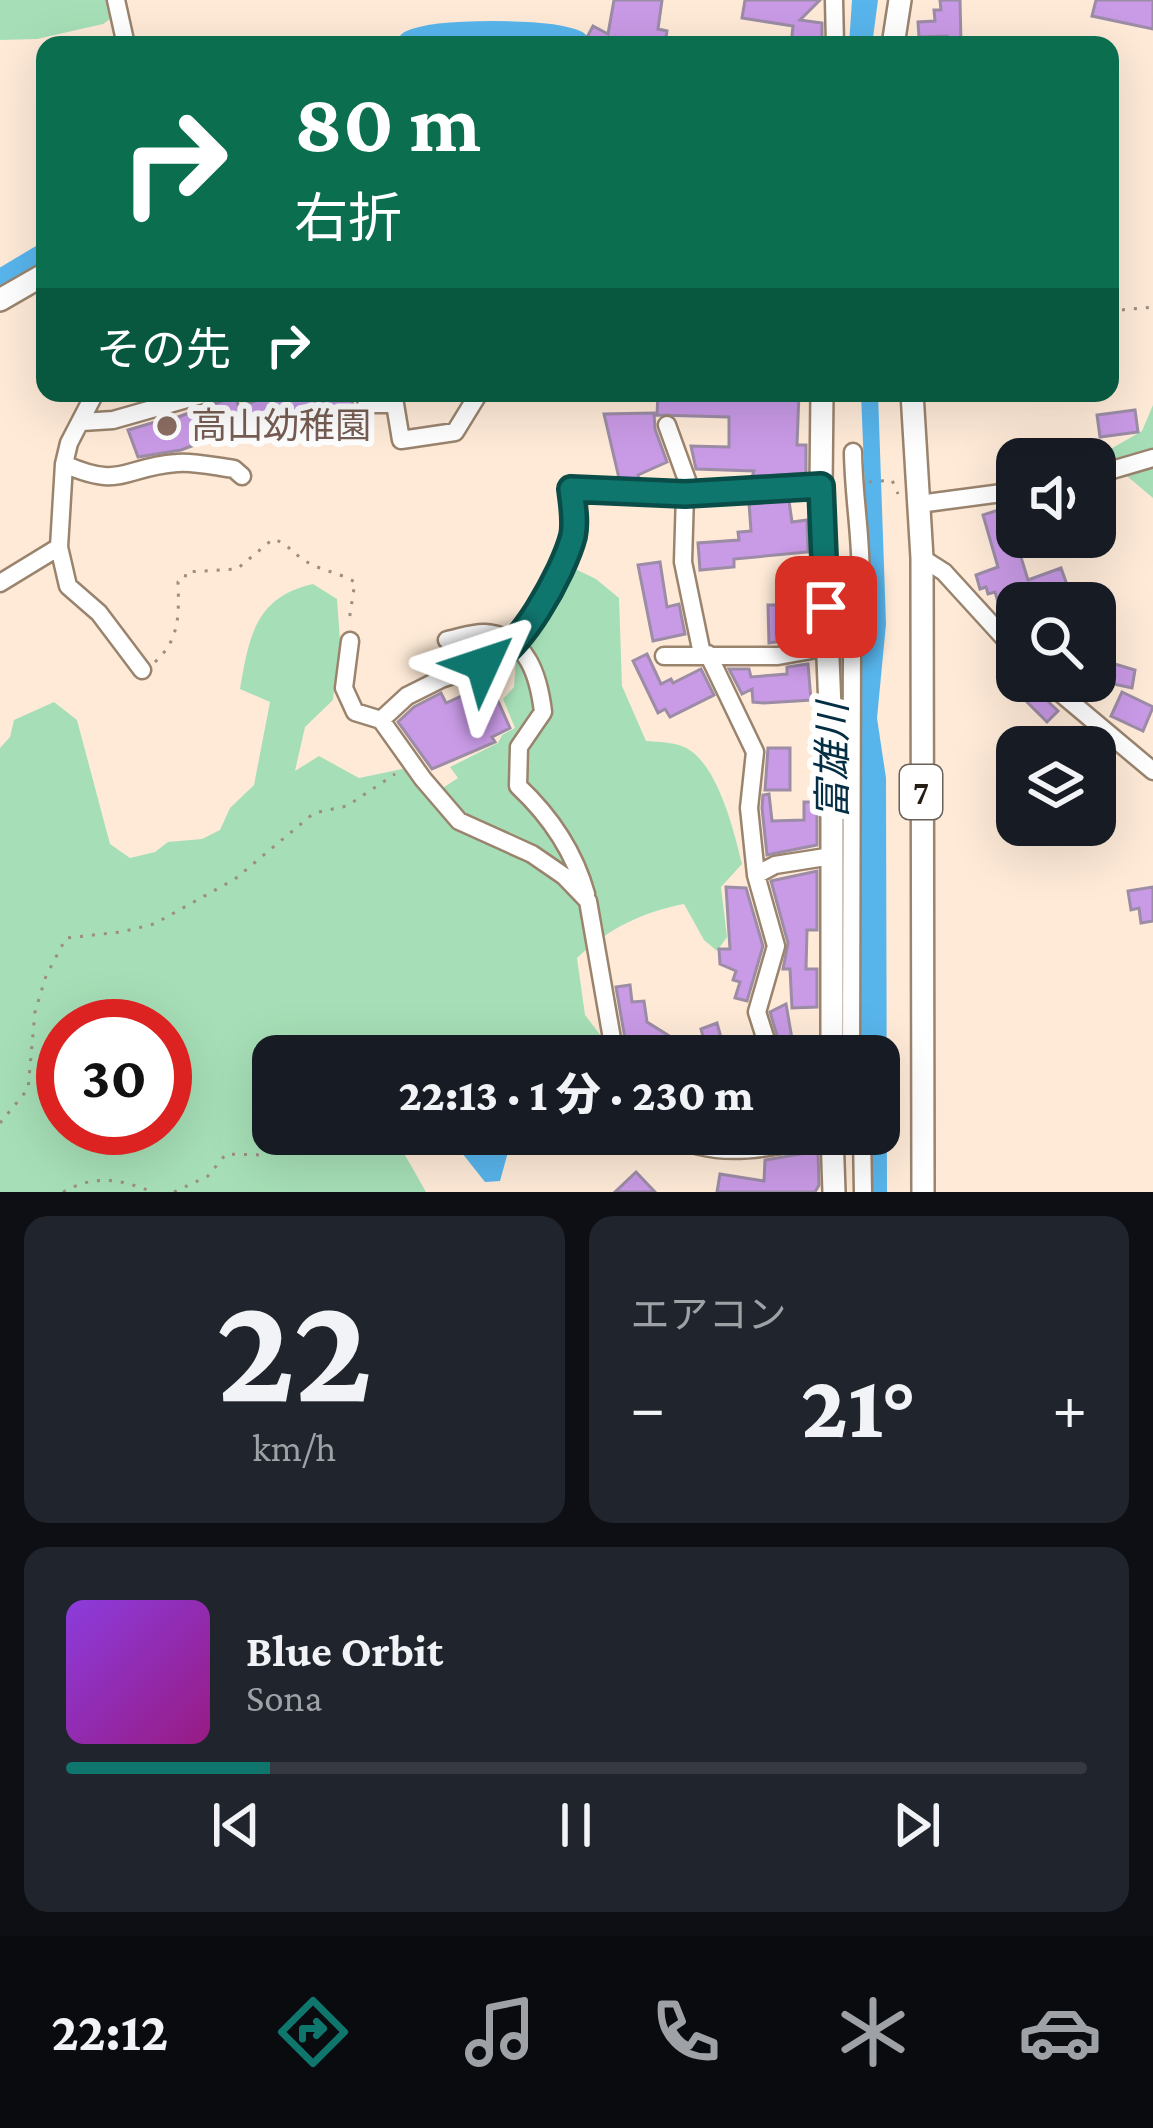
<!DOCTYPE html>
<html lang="ja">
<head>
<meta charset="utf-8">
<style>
	body { margin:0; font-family:"Crimson Pro","Noto Sans JP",serif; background:#20242c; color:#f1f3f6; height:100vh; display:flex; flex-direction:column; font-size:45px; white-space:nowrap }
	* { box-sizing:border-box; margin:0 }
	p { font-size:39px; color:#9ea1a6 }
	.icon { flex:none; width:66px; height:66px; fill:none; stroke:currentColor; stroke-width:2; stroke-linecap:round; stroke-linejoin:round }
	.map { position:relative; height:1192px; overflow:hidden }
	.details { display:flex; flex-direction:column; gap:24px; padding:24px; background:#0d0f14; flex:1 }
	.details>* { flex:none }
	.banner { position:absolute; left:36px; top:36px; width:1083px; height:366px; border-radius:24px; box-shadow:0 12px 48px #0002; background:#0b6e4f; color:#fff; overflow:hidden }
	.tools { position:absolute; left:996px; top:438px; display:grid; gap:24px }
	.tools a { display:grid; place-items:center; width:120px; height:120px; border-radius:24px; background:#171b24; box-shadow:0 12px 48px #0002; font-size:60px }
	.speed { position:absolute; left:36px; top:999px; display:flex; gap:24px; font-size:60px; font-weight:700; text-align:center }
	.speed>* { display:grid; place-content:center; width:156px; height:156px; border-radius:50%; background:#171b24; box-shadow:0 12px 48px #0002; line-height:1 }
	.speed .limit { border:18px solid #d22; background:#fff; color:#111 }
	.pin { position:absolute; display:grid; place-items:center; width:102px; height:102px; color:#fff; margin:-51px; border-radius:24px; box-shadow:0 6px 18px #0006 }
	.me { position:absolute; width:132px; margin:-66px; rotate:48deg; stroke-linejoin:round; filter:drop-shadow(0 0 9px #0008) }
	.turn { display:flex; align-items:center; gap:42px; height:252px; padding:0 60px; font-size:54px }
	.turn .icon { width:156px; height:156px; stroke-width:2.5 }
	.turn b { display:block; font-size:84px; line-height:102px }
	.then { display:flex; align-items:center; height:114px; padding:0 60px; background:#0003; gap:24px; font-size:45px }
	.big { font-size:90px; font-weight:800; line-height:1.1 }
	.details .card { flex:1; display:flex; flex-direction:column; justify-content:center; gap:18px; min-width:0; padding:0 42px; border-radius:24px; background:#20242c }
	.details .dial { align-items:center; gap:0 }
	.dial b { font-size:156px; line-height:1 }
	.song { display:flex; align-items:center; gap:36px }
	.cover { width:144px; height:144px; border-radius:18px; background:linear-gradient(135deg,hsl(270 70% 55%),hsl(310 70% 35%)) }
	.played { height:12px; border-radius:6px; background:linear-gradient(90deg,#0f766e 20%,#363941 20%) }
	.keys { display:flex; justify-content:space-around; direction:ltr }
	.heat { display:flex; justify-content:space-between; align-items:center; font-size:66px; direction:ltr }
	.details .tiles { flex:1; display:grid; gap:24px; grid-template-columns:1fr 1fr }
	.card:last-child { grid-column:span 2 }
	.trip { position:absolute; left:252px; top:1035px; width:648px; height:120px; border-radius:24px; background:#171b24; box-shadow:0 12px 48px #0002; font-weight:800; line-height:120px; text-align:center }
	.menu { display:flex; height:192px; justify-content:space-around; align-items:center; background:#090b0e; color:#9ea1a6 }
	.menu .icon { width:84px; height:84px }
	.menu .current { color:#0f766e }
	.menu b { font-size:54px; color:#f1f3f6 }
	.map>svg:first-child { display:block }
	.green { fill:#a6dfb7; fill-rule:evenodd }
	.water { fill:#58b5ec }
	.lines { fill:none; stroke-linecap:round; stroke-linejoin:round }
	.river { stroke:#58b5ec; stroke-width:30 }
	.building { fill:#c99ae6; stroke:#9c8ca6; stroke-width:3 }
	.minor-casing { stroke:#9a846e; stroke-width:21 }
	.major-casing { stroke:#9a846e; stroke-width:26 }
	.path { stroke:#9c8d7f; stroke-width:3; stroke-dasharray:3 9; stroke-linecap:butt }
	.minor { stroke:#fff; stroke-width:16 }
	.major { stroke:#fff; stroke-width:21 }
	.route-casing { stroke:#0a4d48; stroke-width:30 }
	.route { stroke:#0f766e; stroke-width:21 }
	.education-dot { fill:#8d6e63; stroke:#fff; stroke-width:4.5 }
	.labels { text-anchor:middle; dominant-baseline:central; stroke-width:12; stroke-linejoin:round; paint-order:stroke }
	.shield { fill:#fff; stroke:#67615a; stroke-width:3 }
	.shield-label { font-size:33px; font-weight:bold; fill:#261d14 }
	.education-label { font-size:36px; fill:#785e54; stroke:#fff; text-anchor:start }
	.water-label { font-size:39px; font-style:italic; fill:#042e44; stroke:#fff }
</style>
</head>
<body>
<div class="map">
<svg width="1153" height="1192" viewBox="0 0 1153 1192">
	<rect width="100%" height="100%" fill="#feead7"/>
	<path class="green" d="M 0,0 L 107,0 L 110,19 L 103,24 L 37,39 L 0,40 Z
		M 1153,405 L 1153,498 L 1108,460 L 1109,450 L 1142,431 Z
		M 567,565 L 596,579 L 619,598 L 622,686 L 646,741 C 658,742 673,742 684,747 C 717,761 734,831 742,864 L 721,887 L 727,937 L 717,951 L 704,940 L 684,904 C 642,912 608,929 577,958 L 585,1015 L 601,1036 L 604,1056 L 273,1056 L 273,1134 L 393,1134 L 426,1192 L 0,1192 L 0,748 L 10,737 L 14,720 L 54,702 L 77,720 L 110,844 L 130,858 L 155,852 L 168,842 L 202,839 L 220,830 L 230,808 L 254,785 L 270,702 L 240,689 C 249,637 255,597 313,584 L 337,599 L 340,640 L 333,700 L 305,727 L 295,771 L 319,756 L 359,778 L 407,768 L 441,789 L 458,778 L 450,767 L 498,743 L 502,735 L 515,728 L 503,699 L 514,687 L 516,658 ZM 63,1026 L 165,1026 L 165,1128 L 63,1128 Z"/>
	<path class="water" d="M 852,0 L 878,0 L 872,45 L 849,45 Z
		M 861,393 L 878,393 L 886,624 L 877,718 L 886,778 L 887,1192 L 869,1192 L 868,1134 L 879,1134 L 879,1056 L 860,1056 L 859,1047 L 856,663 L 867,637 L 870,617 Z
		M 428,1134 L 513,1134 L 500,1181 L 485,1182 L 462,1153 L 431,1148 Z"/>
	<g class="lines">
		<path class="river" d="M 412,45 C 437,33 549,33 575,45
			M 0,285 L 45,258"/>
	</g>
	<path class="building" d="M 614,0 L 662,0 L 658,29 L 667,31 L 665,45 L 641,45 L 642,41 L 614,37 L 631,45 L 583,45 L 593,26 L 608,34 Z
		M 745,0 L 820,0 L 800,20 L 822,23 L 822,45 L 791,45 L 793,26 L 742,18 Z
		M 940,0 L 960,0 L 961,43 L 947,43 L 947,36 L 919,37 L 918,22 L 935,21 L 934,10 L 941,10 Z
		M 1096,0 L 1153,0 L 1153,29 L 1092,16 Z
		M 277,393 L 349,393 L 356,413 L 320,427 L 318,422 L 290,433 L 288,428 L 271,434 L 268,429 L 219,442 L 216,437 L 181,450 L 138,457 L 128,430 L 158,421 L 159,424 L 235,396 L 239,407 Z
		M 658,393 L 799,393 L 797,445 L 806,445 L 806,473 L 752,477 L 754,471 L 696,469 L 691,446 L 729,447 L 729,417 L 657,415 Z
		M 1135,410 L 1138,432 L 1100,437 L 1097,415 Z
		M 654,413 L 655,429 L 667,462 L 638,475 L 639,479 L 619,478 L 604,414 Z
		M 789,501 L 792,522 L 807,520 L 808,552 L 734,559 L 734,567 L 700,570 L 698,543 L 739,540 L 738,532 L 751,531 L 749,503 Z
		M 1017,504 L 1017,537 L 1064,537 L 1064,540 L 1020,554 L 1028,580 L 1061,568 L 1072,599 L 1017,603 L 1017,617 L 1001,612 L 995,592 L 988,594 L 986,587 L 980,589 L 976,575 L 998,567 L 983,515 Z
		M 660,562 L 667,607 L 679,604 L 685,634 L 653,641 L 638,565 Z
		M 768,605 L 807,605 L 807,612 L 811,613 L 810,637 L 769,643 Z
		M 647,654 L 661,684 L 671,679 L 673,683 L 701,669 L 714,695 L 670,717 L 665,709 L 658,713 L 633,661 Z
		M 1095,658 L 1135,670 L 1132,688 L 1095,680 Z
		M 808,664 L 811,700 L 764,703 L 753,702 L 752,689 L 742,694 L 729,669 L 749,669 L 751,677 L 787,674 L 787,667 Z
		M 490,683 L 510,728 L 492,737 L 495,742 L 432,769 L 398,722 L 414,707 L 441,693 L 446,703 Z
		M 1035,689 L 1058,711 L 1047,722 L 1025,700 Z
		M 1122,692 L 1153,707 L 1143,731 L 1111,716 Z
		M 768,748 L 790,748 L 790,790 L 765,790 Z
		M 769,794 L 772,821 L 804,820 L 804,802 L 817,802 L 817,845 L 767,855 L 762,808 L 763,795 Z
		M 817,871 L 817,930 L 807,930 L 806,969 L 817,969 L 817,1007 L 792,1008 L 790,969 L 783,969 L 788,943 L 771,881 Z
		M 726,887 L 746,888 L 763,946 L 747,1001 L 735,998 L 740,982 L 733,980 L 736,971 L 720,964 L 719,949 L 730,949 Z
		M 1153,887 L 1153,921 L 1141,923 L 1139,908 L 1131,910 L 1128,891 Z
		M 630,985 L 632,1002 L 644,1001 L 647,1022 L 679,1042 L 670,1056 L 628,1056 L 616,987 Z
		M 786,1004 L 795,1056 L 783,1056 L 770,1012 Z
		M 717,1023 L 726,1056 L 708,1056 L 701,1029 Z
		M 818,1151 L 819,1185 L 815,1192 L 717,1192 L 720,1174 L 764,1181 L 765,1160 Z
		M 636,1172 L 655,1192 L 615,1192 Z"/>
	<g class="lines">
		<defs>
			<path id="minor" d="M 116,0 L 126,45
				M 834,0 L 835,45
				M 365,393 L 367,404 L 395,404 L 401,440 L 455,432 L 479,393
				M 82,422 L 113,420 L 208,393
				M 667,425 L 692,494
				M 64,464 C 123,490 122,467 177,463 C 193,461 217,467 234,469 L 242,476
				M 1095,475 L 1153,458
				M 685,494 L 683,562 L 702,654
				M 919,504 L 1017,491
				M 59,547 L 68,586 L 99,613 L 142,670
				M 922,558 L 944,572 L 1017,652
				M 0,583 L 59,547 L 64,464 L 69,443 L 95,393
				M 447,640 C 458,638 474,632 485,633 C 528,636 539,678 543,712 L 519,747 L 518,786 C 551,817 574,851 586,894
				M 350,641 L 344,688 L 355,712 L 381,720 L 423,779 L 459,821 L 532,854 L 564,876 L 588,901 L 615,1056
				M 708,654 L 755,752 L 749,808 L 756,875 L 776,946 L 757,1012 L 771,1056
				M 664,656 L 778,656 L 828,647
				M 1046,681 L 1153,771
				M 381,720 L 407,696 L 441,679 L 497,661 L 515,644 L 572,540 L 575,522 L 571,489 L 685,494 L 821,486
				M 756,875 L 775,865 L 832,856
				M 851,1056 L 852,638 C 870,567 854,521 853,452
				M 667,1134 C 724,1163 772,1145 832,1136
				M 862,1134 L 863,1192"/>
			<path id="major" d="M 893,45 L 900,0
				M 0,300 L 45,274
				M 822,393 L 821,486 L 832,757 L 832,1056
				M 912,393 L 922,558 L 923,1192
				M 832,1134 L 834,1192"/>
		</defs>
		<use href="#minor" class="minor-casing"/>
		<use href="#major" class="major-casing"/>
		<path class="path" d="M 1110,311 L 1153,307
			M 869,482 L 892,480 L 898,494
			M 155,662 C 180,639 179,615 178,582 L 185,579 L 186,572 L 237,569 L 273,539 C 289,544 294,555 307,562 C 320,570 340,573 355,582 L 349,621
			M 0,1123 L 28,1089 L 35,1012 L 46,976 L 66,938 L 121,932 L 154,924 L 235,879 L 314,813 L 347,806 L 395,774
			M 63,1192 C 96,1174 119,1179 153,1192
			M 174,1192 L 208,1176 L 226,1154 L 261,1155 L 296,1134"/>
		<use href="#minor" class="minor"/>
		<use href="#major" class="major"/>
	</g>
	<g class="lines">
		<defs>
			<path id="route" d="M 483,664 C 518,657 564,571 573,536 C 576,521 573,505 571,489 L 685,494 L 821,486 L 826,607"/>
		</defs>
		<use href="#route" class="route-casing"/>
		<use href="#route" class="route"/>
	</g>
	<circle class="education-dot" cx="167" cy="426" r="12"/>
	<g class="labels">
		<rect class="shield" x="900" y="765" width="42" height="54" rx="9"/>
		<g class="shield-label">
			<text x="921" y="792">7</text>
		</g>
		<g class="education-label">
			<text x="191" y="426">高山幼稚園</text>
		</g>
		<g class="water-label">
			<text transform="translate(832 761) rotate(-90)">富雄川</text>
		</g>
	</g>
</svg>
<div class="tools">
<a><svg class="icon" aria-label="sound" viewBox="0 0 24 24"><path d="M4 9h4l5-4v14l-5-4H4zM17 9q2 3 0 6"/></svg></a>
<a><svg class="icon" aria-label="search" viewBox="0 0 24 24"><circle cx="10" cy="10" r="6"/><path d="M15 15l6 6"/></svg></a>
<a><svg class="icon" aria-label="layers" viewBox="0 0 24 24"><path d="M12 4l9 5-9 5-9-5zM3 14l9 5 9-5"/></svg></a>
</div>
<div class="speed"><div class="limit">30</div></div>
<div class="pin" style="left:826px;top:607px;background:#d93025"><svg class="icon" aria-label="arrive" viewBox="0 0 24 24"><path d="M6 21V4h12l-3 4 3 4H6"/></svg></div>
<svg class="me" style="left:483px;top:664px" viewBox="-20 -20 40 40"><path d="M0-17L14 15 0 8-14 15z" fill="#0f766e" stroke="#fff" stroke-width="4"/></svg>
<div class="trip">22:13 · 1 分 · 230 m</div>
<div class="banner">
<div class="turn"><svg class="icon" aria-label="right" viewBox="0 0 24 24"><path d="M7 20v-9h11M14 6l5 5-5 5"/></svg><div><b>80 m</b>右折</div></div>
<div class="then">その先<svg class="icon" aria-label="right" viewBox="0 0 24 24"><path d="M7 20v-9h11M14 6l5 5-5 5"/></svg></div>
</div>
</div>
<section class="details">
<div class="tiles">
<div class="card dial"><b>22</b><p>km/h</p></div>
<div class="card"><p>エアコン</p>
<div class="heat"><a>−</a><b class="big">21°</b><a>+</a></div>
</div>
<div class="card">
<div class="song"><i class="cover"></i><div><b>Blue Orbit</b><p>Sona</p></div></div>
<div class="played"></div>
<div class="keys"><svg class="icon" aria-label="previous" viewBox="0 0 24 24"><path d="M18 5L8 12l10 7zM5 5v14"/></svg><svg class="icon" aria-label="pause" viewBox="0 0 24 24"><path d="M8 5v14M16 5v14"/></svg><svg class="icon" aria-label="next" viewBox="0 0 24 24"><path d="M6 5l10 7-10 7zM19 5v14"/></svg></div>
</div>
</div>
</section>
<nav class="menu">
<b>22:12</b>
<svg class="icon current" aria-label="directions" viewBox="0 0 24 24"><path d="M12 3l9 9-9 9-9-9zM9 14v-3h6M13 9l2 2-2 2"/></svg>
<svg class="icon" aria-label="music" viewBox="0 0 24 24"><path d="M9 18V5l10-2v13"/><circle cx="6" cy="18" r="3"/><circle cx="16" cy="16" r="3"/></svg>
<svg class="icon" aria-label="phone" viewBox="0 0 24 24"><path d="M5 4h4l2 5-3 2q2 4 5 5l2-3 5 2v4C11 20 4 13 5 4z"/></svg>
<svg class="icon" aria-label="climate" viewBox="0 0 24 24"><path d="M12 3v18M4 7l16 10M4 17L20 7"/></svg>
<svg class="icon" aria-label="car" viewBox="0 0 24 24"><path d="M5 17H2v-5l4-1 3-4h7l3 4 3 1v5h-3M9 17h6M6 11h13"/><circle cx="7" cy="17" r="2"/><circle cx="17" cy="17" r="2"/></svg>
</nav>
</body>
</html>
